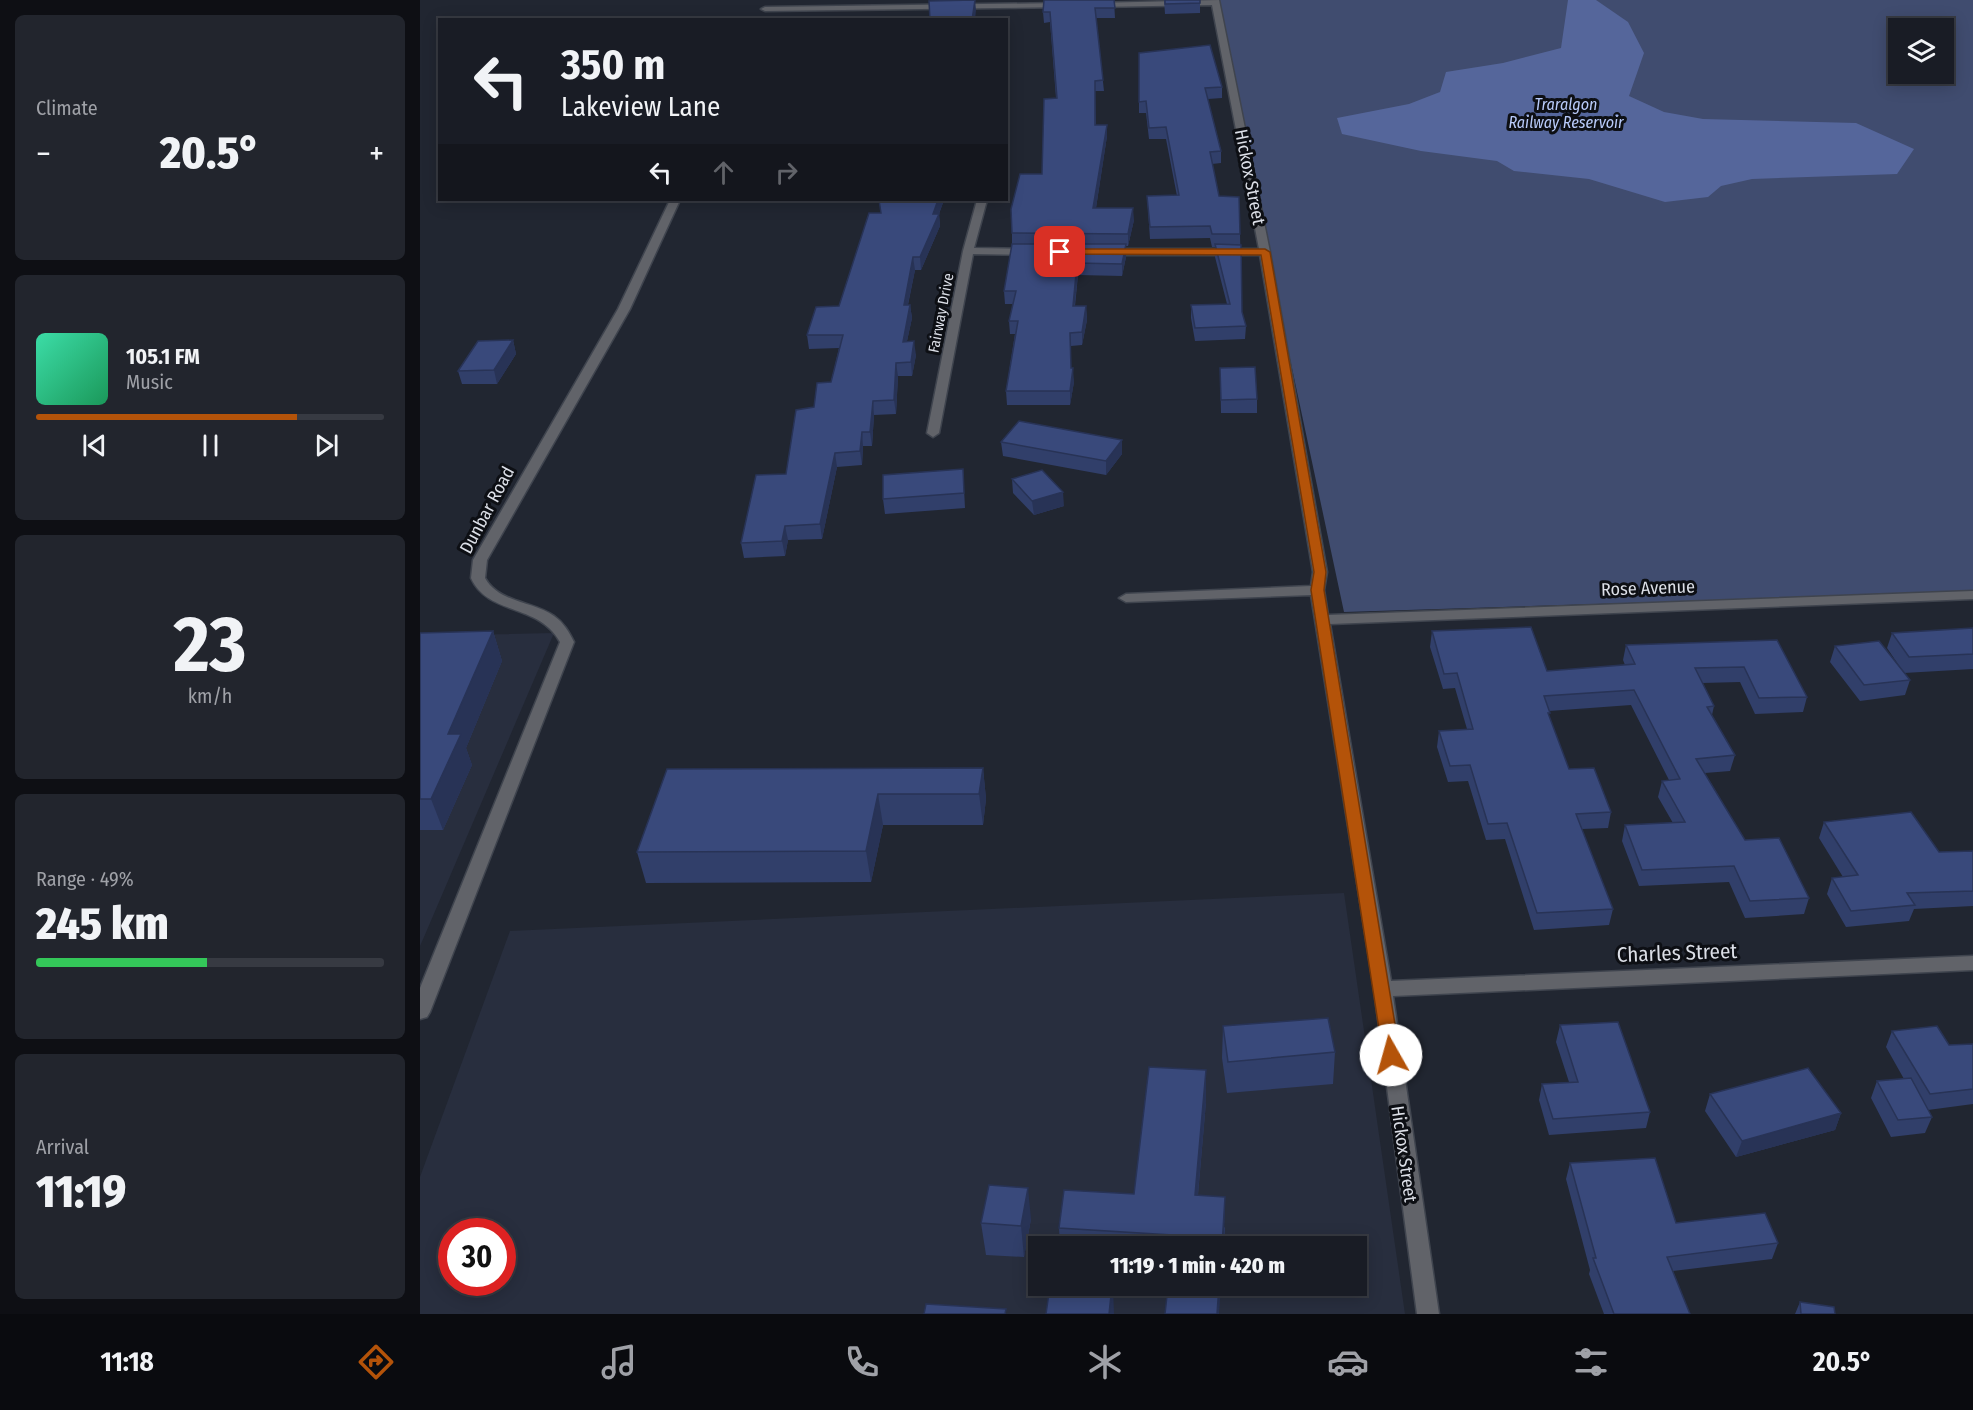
<!DOCTYPE html>
<html lang="en">
<head>
<meta charset="utf-8">
<style>
	body { margin:0; font-family:"Fira Sans Condensed",sans-serif; background:#22252d; color:#f1f3f6; height:100vh; display:flex; flex-direction:column; font-size:22px; white-space:nowrap }
	* { box-sizing:border-box; margin:0 }
	p { font-size:20px; color:#9fa1a7 }
	.icon { flex:none; width:33px; height:33px; fill:none; stroke:currentColor; stroke-width:2; stroke-linecap:round; stroke-linejoin:round }
	.map { position:relative; flex:1; overflow:hidden }
	.details { display:flex; flex-direction:column; gap:15px; padding:15px; background:#0e0f14; width:420px }
	.details>* { flex:none }
	.hud { position:absolute; left:18px; top:18px; width:570px; height:183px; border-radius:0px; box-shadow:0 3px 15px #0003,0 0 0 2px #373a42; background:#191c25; color:#f1f3f6; overflow:hidden }
	.fabs { position:absolute; left:1468px; top:18px; display:grid; gap:12px }
	.fabs a { display:grid; place-items:center; width:66px; height:66px; border-radius:0px; background:#191c25; box-shadow:0 3px 15px #0003,0 0 0 2px #373a42; font-size:30px }
	.speed { position:absolute; left:18px; top:1218px; display:flex; gap:12px; font-size:30px; font-weight:700; text-align:center }
	.speed>* { display:grid; place-content:center; width:78px; height:78px; border-radius:50%; background:#191c25; box-shadow:0 3px 15px #0003,0 0 0 2px #373a42; line-height:1 }
	.speed .limit { border:9px solid #d22; background:#fff; color:#111 }
	.pin { position:absolute; display:grid; place-items:center; width:51px; height:51px; color:#fff; margin:-26px; border-radius:12px; box-shadow:0 3px 9px #0006 }
	.me { position:absolute; width:66px; margin:-33px; rotate:353deg; stroke-linejoin:round; filter:drop-shadow(0 0 4px #0008) }
	.turn { display:flex; align-items:center; gap:21px; height:126px; padding:0 24px; font-size:27px }
	.turn .icon { width:78px; height:78px; stroke-width:2.5 }
	.turn b { display:block; font-size:42px; line-height:51px }
	.lanes { display:flex; align-items:center; height:57px; padding:0 24px; background:#0003; justify-content:center; gap:30px; direction:ltr }
	.lanes .off { opacity:.35 }
	.big { font-size:45px; font-weight:800; line-height:1.1 }
	.details .card { flex:1; display:flex; flex-direction:column; justify-content:center; gap:9px; min-width:0; padding:0 21px; border-radius:9px; background:#22252d }
	.details .dial { align-items:center; gap:0 }
	.dial b { font-size:78px; line-height:1 }
	.song { display:flex; align-items:center; gap:18px }
	.cover { width:72px; height:72px; border-radius:9px; background:linear-gradient(135deg,hsl(160 70% 55%),hsl(150 70% 35%)) }
	.played { height:6px; border-radius:3px; background:linear-gradient(90deg,#b45309 75%,#373a42 75%) }
	.keys { display:flex; justify-content:space-around; direction:ltr }
	.heat { display:flex; justify-content:space-between; align-items:center; font-size:33px; direction:ltr }
	.charge { height:9px; border-radius:4px; background:linear-gradient(90deg,#34c759 49%,#373a42 0) }
	.trip { position:absolute; left:608px; top:1236px; width:339px; height:60px; border-radius:0px; background:#191c25; box-shadow:0 3px 15px #0003,0 0 0 2px #373a42; font-weight:800; line-height:60px; text-align:center }
	.dock { display:flex; height:96px; justify-content:space-around; align-items:center; background:#0a0b0f; color:#9fa1a7 }
	.dock .icon { width:42px; height:42px }
	.dock .current { color:#b45309 }
	.dock b { font-size:27px; color:#f1f3f6 }
	main { display:flex; flex:1; min-height:0 }
	.map>svg:first-child { display:block }
	.built { fill:#282e3e; fill-rule:evenodd }
	.green { fill:#404c6f; fill-rule:evenodd }
	.water { fill:#55669b }
	.lines { fill:none; stroke-linecap:round; stroke-linejoin:round }
	.minor-casing { stroke:#3f444e; stroke-width:3 }
	.minor { fill:#616369; fill-rule:evenodd }
	.wall { fill:#313f6a }
	.shaded-wall { fill:#283356 }
	.building { fill:#39497b; stroke:#283356; stroke-width:1.5 }
	.route { fill:#b45309; stroke:#753606; stroke-width:1.5 }
	.labels { text-anchor:middle; dominant-baseline:central; stroke-width:6; stroke-linejoin:round; paint-order:stroke }
	.far-street-label { font-size:15px; fill:#dcdfe7; stroke:#0d0f14 }
	.far-water-label { font-size:16px; font-style:italic; fill:#b9cbfa; stroke:#0d0f14 }
	.street-label { font-size:18px; fill:#dcdfe7; stroke:#0d0f14 }
	.near-street-label { font-size:21px; fill:#dcdfe7; stroke:#0d0f14 }
</style>
</head>
<body>
<main>
<section class="details">
<div class="card"><p>Climate</p>
<div class="heat"><a>−</a><b class="big">20.5°</b><a>+</a></div>
</div>
<div class="card">
<div class="song"><i class="cover"></i><div><b>105.1 FM</b><p>Music</p></div></div>
<div class="played"></div>
<div class="keys"><svg class="icon" aria-label="previous" viewBox="0 0 24 24"><path d="M18 5L8 12l10 7zM5 5v14"/></svg><svg class="icon" aria-label="pause" viewBox="0 0 24 24"><path d="M8 5v14M16 5v14"/></svg><svg class="icon" aria-label="next" viewBox="0 0 24 24"><path d="M6 5l10 7-10 7zM19 5v14"/></svg></div>
</div>
<div class="card dial"><b>23</b><p>km/h</p></div>
<div class="card"><p>Range · 49%</p><b class="big">245 km</b><div class="charge"></div></div>
<div class="card"><p>Arrival</p><b class="big">11:19</b></div>
</section>
<div class="map">
<svg width="1553" height="1314" viewBox="0 0 1553 1314">
	<rect width="100%" height="100%" fill="#212631"/>
	<path class="built" d="M 134,633 L 4,937 L 0,946 L 0,636 Z
		M 924,893 L 985,1314 L 0,1314 L 0,1177 L 90,931 ZM 32,1232 L 82,1232 L 82,1282 L 32,1282 ZM 618,1246 L 936,1246 L 936,1286 L 618,1286 Z"/>
	<path class="green" d="M 798,0 L 1553,0 L 1553,592 L 924,612 L 811,82 ZM 1479,28 L 1524,28 L 1524,74 L 1479,74 Z"/>
	<path class="water" d="M 1148,0 L 1176,0 L 1208,22 L 1224,53 L 1209,96 L 1244,112 L 1283,119 L 1436,123 L 1494,149 L 1477,174 L 1332,179 L 1301,186 L 1288,197 L 1245,202 L 1169,179 L 1094,171 L 1077,161 L 1001,151 L 922,134 L 917,118 L 989,104 L 1020,92 L 1026,72 L 1083,63 L 1141,48 Z"/>
	<g class="lines">
		<defs>
			<path id="minor" d="M 799,0 L 850,252 L 907,572 L 904,590 L 908,615 L 1553,591 L 1553,599 L 910,624 L 971,981 L 1553,956 L 1553,970 L 973,996 L 1019,1314 L 997,1314 L 954,989 L 891,595 L 706,602 L 699,598 L 706,594 L 891,586 L 893,572 L 840,255 L 686,255 L 681,252 L 686,249 L 839,249 L 792,5 L 676,7 L 672,5 L 676,3 Z
				M 643,3 L 646,7 L 345,11 L 341,9 L 345,7 Z
				M 250,200 L 260,200 L 210,309 L 67,560 L 65,578 C 79,603 113,601 134,616 C 144,623 149,632 154,642 L 10,1012 L 7,1017 L 0,1019 L 0,988 L 140,642 C 119,603 68,616 51,578 L 53,560 L 198,309 Z
				M 557,200 L 567,200 L 554,248 L 611,249 L 616,252 L 611,255 L 553,254 L 519,433 L 513,437 L 507,433 L 543,251 Z"/>
		</defs>
		<use href="#minor" class="minor-casing"/>
		<use href="#minor" class="minor"/>
	</g>
	<path class="wall" d="M 694,0 L 695,18 L 676,18 L 684,91 L 675,91 L 676,125 L 687,125 L 687,136 L 676,208 L 714,220 L 708,246 L 706,246 L 706,257 L 702,276 L 658,275 L 655,306 L 666,306 L 667,320 L 662,345 L 651,346 L 651,368 L 654,382 L 650,405 L 587,405 L 586,391 L 595,334 L 590,334 L 589,321 L 593,304 L 585,304 L 584,291 L 592,244 L 592,233 L 622,174 L 636,98 L 630,22 L 624,23 L 623,12 Z
		M 744,0 L 780,3 L 780,13 L 745,14 Z
		M 719,53 L 802,87 L 802,98 L 788,99 L 801,151 L 801,163 L 792,164 L 799,196 L 820,234 L 822,312 L 826,326 L 825,339 L 775,341 L 771,318 L 771,305 L 807,304 L 795,257 L 795,247 L 792,247 L 790,238 L 730,239 L 727,196 L 757,196 L 746,139 L 729,139 L 726,113 L 719,113 Z
		M 459,200 L 524,200 L 519,214 L 520,226 L 501,270 L 495,270 L 488,305 L 490,305 L 492,318 L 487,341 L 496,355 L 492,376 L 478,376 L 476,414 L 454,415 L 452,446 L 443,446 L 442,465 L 417,467 L 402,539 L 368,540 L 365,556 L 324,558 L 321,543 L 366,474 L 394,407 L 411,382 L 419,348 L 389,349 L 387,335 L 419,306 L 461,213 Z
		M 93,340 L 96,354 L 77,384 L 42,384 L 38,371 Z
		M 800,368 L 837,399 L 837,413 L 801,413 Z
		M 702,440 L 702,454 L 686,475 L 583,456 L 581,442 Z
		M 543,469 L 545,508 L 465,514 L 463,499 Z
		M 592,479 L 644,506 L 614,515 L 593,493 Z
		M 1553,628 L 1553,669 L 1484,673 L 1490,680 L 1485,695 L 1440,701 L 1410,662 L 1415,646 L 1482,670 L 1467,648 L 1472,633 Z
		M 73,631 L 82,661 L 46,748 L 52,765 L 23,830 L 0,830 L 0,633 Z
		M 1012,631 L 1127,671 L 1205,665 L 1203,660 L 1206,645 L 1357,640 L 1387,697 L 1383,712 L 1335,714 L 1320,682 L 1282,683 L 1294,706 L 1292,715 L 1315,755 L 1310,771 L 1285,773 L 1325,840 L 1389,898 L 1384,914 L 1325,918 L 1309,882 L 1219,886 L 1202,841 L 1205,825 L 1253,823 L 1238,797 L 1242,781 L 1249,780 L 1211,705 L 1129,711 L 1129,718 L 1149,769 L 1191,812 L 1188,828 L 1162,829 L 1193,909 L 1189,925 L 1114,930 L 1085,839 L 1066,840 L 1048,781 L 1028,782 L 1017,747 L 1019,731 L 1047,729 L 1035,688 L 1023,689 L 1010,647 Z
		M 563,768 L 566,799 L 563,825 L 463,825 L 451,882 L 226,883 L 217,852 Z
		M 1404,822 L 1519,852 L 1553,851 L 1553,906 L 1494,909 L 1489,921 L 1426,927 L 1407,894 L 1412,878 L 1423,877 L 1399,838 Z
		M 1140,1025 L 1230,1112 L 1226,1128 L 1129,1135 L 1119,1100 L 1122,1084 L 1149,1082 L 1136,1042 Z
		M 803,1026 L 915,1052 L 913,1084 L 807,1093 L 802,1058 Z
		M 1472,1031 L 1529,1045 L 1553,1044 L 1553,1104 L 1508,1110 L 1512,1117 L 1505,1133 L 1471,1137 L 1451,1098 L 1457,1081 L 1484,1079 L 1466,1047 Z
		M 1290,1094 L 1421,1113 L 1415,1130 L 1316,1157 L 1285,1111 Z
		M 786,1102 L 778,1195 L 805,1228 L 804,1246 L 640,1246 L 639,1228 L 714,1194 Z
		M 1150,1163 L 1256,1223 L 1358,1243 L 1352,1259 L 1253,1271 L 1270,1314 L 1184,1314 L 1169,1274 L 1170,1270 L 1146,1179 Z
		M 611,1219 L 604,1257 L 566,1255 L 561,1223 Z
		M 1380,1302 L 1415,1314 L 1375,1314 Z"/>
	<path class="shaded-wall" d="M 555,0 L 556,10 L 555,20 L 552,20 Z
		M 687,125 L 687,136 L 674,221 L 673,208 Z
		M 518,200 L 524,200 L 518,216 L 519,214 L 520,226 L 501,270 L 500,257 L 513,214 Z
		M 713,208 L 714,220 L 708,246 L 708,234 Z
		M 706,244 L 706,257 L 702,276 L 702,264 Z
		M 493,257 L 495,270 L 485,318 L 484,305 Z
		M 657,263 L 658,275 L 653,319 L 653,306 Z
		M 490,305 L 492,318 L 484,355 L 483,342 Z
		M 666,306 L 667,320 L 662,345 L 662,332 Z
		M 93,340 L 96,354 L 77,384 L 74,370 Z
		M 494,341 L 496,355 L 492,376 L 491,362 Z
		M 476,363 L 478,376 L 476,414 L 474,400 Z
		M 653,368 L 654,382 L 650,405 L 650,391 Z
		M 453,401 L 454,415 L 452,446 L 450,432 Z
		M 442,432 L 443,446 L 442,465 L 440,451 Z
		M 702,440 L 702,454 L 686,475 L 686,461 Z
		M 415,453 L 417,467 L 402,539 L 400,524 Z
		M 643,492 L 644,506 L 614,515 L 612,501 Z
		M 365,526 L 368,540 L 365,556 L 362,541 Z
		M 73,631 L 82,661 L 46,748 L 52,765 L 23,830 L 11,799 L 28,734 Z
		M 563,768 L 566,799 L 563,825 L 559,794 Z
		M 458,794 L 463,825 L 451,882 L 446,851 Z
		M 786,1070 L 786,1102 L 775,1227 L 775,1195 Z
		M 1421,1113 L 1415,1130 L 1316,1157 L 1322,1141 Z
		M 608,1188 L 611,1219 L 604,1257 L 601,1226 Z
		M 805,1197 L 804,1246 L 802,1246 Z
		M 692,1286 L 693,1286 L 694,1314 L 689,1314 Z
		M 799,1286 L 801,1286 L 799,1314 L 797,1314 Z"/>
	<path class="building" d="M 555,0 L 552,20 L 510,20 L 509,1 Z
		M 624,0 L 694,0 L 695,8 L 675,8 L 683,80 L 675,81 L 675,125 L 687,125 L 673,208 L 713,208 L 708,234 L 592,233 L 591,209 L 600,174 L 622,174 L 624,99 L 637,98 L 630,12 L 623,12 Z
		M 745,0 L 780,0 L 780,3 L 745,4 Z
		M 790,45 L 802,87 L 785,88 L 801,151 L 790,152 L 799,196 L 819,197 L 820,234 L 792,234 L 790,226 L 730,227 L 727,196 L 759,195 L 746,127 L 729,128 L 726,101 L 719,102 L 719,53 Z
		M 459,200 L 518,200 L 513,214 L 519,214 L 500,257 L 493,257 L 484,305 L 490,305 L 483,342 L 494,341 L 491,362 L 476,363 L 474,400 L 453,401 L 450,432 L 442,432 L 440,451 L 415,453 L 400,524 L 365,526 L 362,541 L 321,543 L 336,475 L 366,474 L 376,410 L 394,407 L 397,383 L 411,382 L 423,335 L 387,335 L 396,307 L 419,306 L 449,213 L 461,213 Z
		M 592,244 L 706,244 L 702,264 L 657,263 L 653,306 L 666,306 L 662,332 L 650,333 L 651,368 L 653,368 L 650,391 L 586,391 L 598,321 L 589,321 L 596,291 L 584,291 Z
		M 795,244 L 821,245 L 822,312 L 826,326 L 775,328 L 771,305 L 810,304 Z
		M 93,340 L 74,370 L 38,371 L 58,341 Z
		M 835,367 L 837,399 L 801,400 L 800,368 Z
		M 599,421 L 702,440 L 686,461 L 581,442 Z
		M 543,469 L 544,493 L 463,499 L 463,475 Z
		M 622,470 L 643,492 L 612,501 L 592,479 Z
		M 1111,627 L 1127,671 L 1215,664 L 1206,645 L 1357,640 L 1387,697 L 1339,698 L 1324,667 L 1275,668 L 1294,706 L 1287,707 L 1315,755 L 1276,759 L 1325,840 L 1359,838 L 1389,898 L 1330,901 L 1314,866 L 1222,870 L 1205,825 L 1265,822 L 1242,781 L 1260,779 L 1214,690 L 1124,696 L 1130,713 L 1128,713 L 1149,769 L 1174,768 L 1191,812 L 1156,814 L 1193,909 L 1117,913 L 1087,823 L 1068,824 L 1050,765 L 1030,766 L 1019,731 L 1053,729 L 1037,673 L 1024,674 L 1012,631 Z
		M 1553,628 L 1553,654 L 1489,657 L 1472,633 Z
		M 73,631 L 28,734 L 41,734 L 11,799 L 0,799 L 0,633 Z
		M 1459,641 L 1490,680 L 1444,685 L 1415,646 Z
		M 563,768 L 559,794 L 458,794 L 446,851 L 217,852 L 247,769 Z
		M 1491,812 L 1519,852 L 1553,851 L 1553,891 L 1487,893 L 1495,905 L 1431,911 L 1412,878 L 1438,875 L 1404,822 Z
		M 908,1018 L 915,1052 L 808,1062 L 803,1026 Z
		M 1198,1022 L 1230,1112 L 1133,1119 L 1122,1084 L 1158,1082 L 1140,1025 Z
		M 1517,1026 L 1529,1045 L 1553,1044 L 1553,1089 L 1510,1094 L 1472,1031 Z
		M 729,1067 L 786,1070 L 775,1195 L 805,1197 L 802,1246 L 751,1246 L 752,1235 L 639,1228 L 644,1190 L 714,1194 Z
		M 1388,1068 L 1421,1113 L 1322,1141 L 1290,1094 Z
		M 1491,1078 L 1512,1117 L 1478,1120 L 1457,1081 Z
		M 1235,1158 L 1256,1223 L 1345,1213 L 1358,1243 L 1247,1257 L 1270,1314 L 1194,1314 L 1173,1258 L 1176,1258 L 1150,1163 Z
		M 569,1185 L 608,1188 L 601,1226 L 561,1223 Z
		M 630,1286 L 692,1286 L 689,1314 L 626,1314 Z
		M 748,1286 L 799,1286 L 797,1314 L 745,1314 Z
		M 1380,1302 L 1414,1307 L 1415,1314 L 1381,1314 Z
		M 506,1304 L 586,1309 L 585,1314 L 504,1314 Z"/>
	<path class="route" d="M 640,249 L 845,249 L 850,252 L 906,572 L 904,590 L 980,1055 L 978,1060 L 965,1060 L 963,1055 L 891,590 L 894,572 L 841,255 L 636,254 L 635,252 Z"/>
	<g class="labels">
		<g class="far-street-label">
			<text transform="translate(521 313) rotate(-79)">Fairway Drive</text>
		</g>
		<g class="far-water-label">
			<text x="1146" y="104">Traralgon<tspan x="1146" dy="18">Railway Reservoir</tspan></text>
		</g>
		<g class="street-label">
			<text transform="translate(830 177) rotate(79)">Hickox Street</text>
			<text transform="translate(67 510) rotate(-62)">Dunbar Road</text>
			<text transform="translate(1228 588) rotate(-2)">Rose Avenue</text>
			<text transform="translate(984 1154) rotate(82)">Hickox Street</text>
		</g>
		<g class="near-street-label">
			<text transform="translate(1257 953) rotate(-2)">Charles Street</text>
		</g>
	</g>
</svg>
<div class="fabs">
<a><svg class="icon" aria-label="layers" viewBox="0 0 24 24"><path d="M12 4l9 5-9 5-9-5zM3 14l9 5 9-5"/></svg></a>
</div>
<div class="speed"><div class="limit">30</div></div>
<div class="pin" style="left:640px;top:252px;background:#d93025"><svg class="icon" aria-label="arrive" viewBox="0 0 24 24"><path d="M6 21V4h12l-3 4 3 4H6"/></svg></div>
<svg class="me" style="left:971px;top:1055px" viewBox="-20 -20 40 40"><circle r="19" fill="#fff"/><path d="M0-13L10 11 0 6-10 11z" fill="#b45309"/></svg>
<div class="trip">11:19 · 1 min · 420 m</div>
<div class="hud">
<div class="turn"><svg class="icon" aria-label="left" viewBox="0 0 24 24"><path d="M17 20v-9H6M10 6l-5 5 5 5"/></svg><div><b>350 m</b>Lakeview Lane</div></div>
<div class="lanes"><svg class="icon" aria-label="left" viewBox="0 0 24 24"><path d="M17 20v-9H6M10 6l-5 5 5 5"/></svg><svg class="icon off" aria-label="ahead" viewBox="0 0 24 24"><path d="M12 20V5M6 11l6-6 6 6"/></svg><svg class="icon off" aria-label="right" viewBox="0 0 24 24"><path d="M7 20v-9h11M14 6l5 5-5 5"/></svg></div>
</div>
</div>
</main>
<nav class="dock">
<b>11:18</b>
<svg class="icon current" aria-label="directions" viewBox="0 0 24 24"><path d="M12 3l9 9-9 9-9-9zM9 14v-3h6M13 9l2 2-2 2"/></svg>
<svg class="icon" aria-label="music" viewBox="0 0 24 24"><path d="M9 18V5l10-2v13"/><circle cx="6" cy="18" r="3"/><circle cx="16" cy="16" r="3"/></svg>
<svg class="icon" aria-label="phone" viewBox="0 0 24 24"><path d="M5 4h4l2 5-3 2q2 4 5 5l2-3 5 2v4C11 20 4 13 5 4z"/></svg>
<svg class="icon" aria-label="climate" viewBox="0 0 24 24"><path d="M12 3v18M4 7l16 10M4 17L20 7"/></svg>
<svg class="icon" aria-label="car" viewBox="0 0 24 24"><path d="M5 17H2v-5l4-1 3-4h7l3 4 3 1v5h-3M9 17h6M6 11h13"/><circle cx="7" cy="17" r="2"/><circle cx="17" cy="17" r="2"/></svg>
<svg class="icon" aria-label="filters" viewBox="0 0 24 24"><path d="M4 7h16M4 17h16"/><circle cx="9" cy="7" r="2"/><circle cx="15" cy="17" r="2"/></svg>
<b>20.5°</b>
</nav>
</body>
</html>
